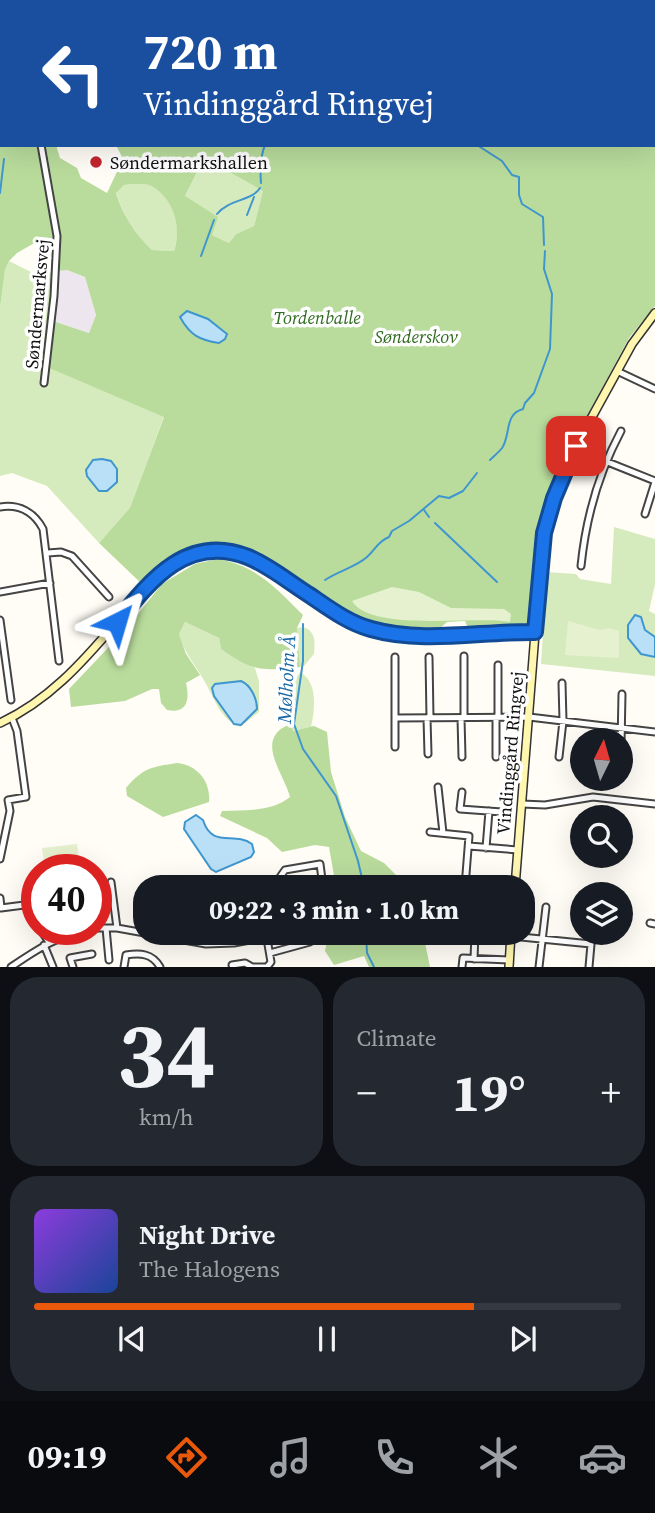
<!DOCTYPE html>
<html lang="en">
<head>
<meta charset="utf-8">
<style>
	body { margin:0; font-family:"Source Serif 4",serif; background:#242831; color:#f1f3f6; height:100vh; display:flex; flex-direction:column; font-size:26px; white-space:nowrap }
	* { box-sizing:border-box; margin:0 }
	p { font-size:23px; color:#9ea1a6 }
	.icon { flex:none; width:38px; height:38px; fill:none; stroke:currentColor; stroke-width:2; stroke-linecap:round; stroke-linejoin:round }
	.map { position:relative; height:967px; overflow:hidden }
	.details { display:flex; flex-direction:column; gap:10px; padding:10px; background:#0d0f14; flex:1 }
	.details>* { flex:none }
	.banner { position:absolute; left:0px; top:0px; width:656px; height:147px; box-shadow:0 7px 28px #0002; background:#1a4fa0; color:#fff; overflow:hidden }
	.needle { width:46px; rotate:5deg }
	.fabs { position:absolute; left:570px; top:728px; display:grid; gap:14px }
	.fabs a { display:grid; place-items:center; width:63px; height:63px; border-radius:50%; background:#171b24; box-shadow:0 7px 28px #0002; font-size:35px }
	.speed { position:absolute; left:21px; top:854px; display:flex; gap:14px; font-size:35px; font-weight:700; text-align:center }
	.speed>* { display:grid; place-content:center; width:91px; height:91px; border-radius:50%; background:#171b24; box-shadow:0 7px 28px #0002; line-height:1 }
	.speed .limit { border:10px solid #d22; background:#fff; color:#111 }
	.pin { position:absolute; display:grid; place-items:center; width:60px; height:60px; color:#fff; margin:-30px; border-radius:14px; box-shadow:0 4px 10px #0006 }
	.me { position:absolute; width:77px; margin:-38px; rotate:40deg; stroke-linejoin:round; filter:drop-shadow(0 0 5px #0008) }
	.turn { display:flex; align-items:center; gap:24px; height:147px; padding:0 28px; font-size:32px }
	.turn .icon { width:91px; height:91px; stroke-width:2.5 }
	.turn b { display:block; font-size:49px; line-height:60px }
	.big { font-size:52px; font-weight:700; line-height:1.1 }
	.details .card { flex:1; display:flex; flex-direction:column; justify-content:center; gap:10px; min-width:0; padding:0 24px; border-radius:28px; background:#242831 }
	.details .dial { align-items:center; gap:0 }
	.dial b { font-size:91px; line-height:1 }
	.song { display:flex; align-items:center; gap:21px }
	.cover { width:84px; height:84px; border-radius:10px; background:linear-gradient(135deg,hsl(270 70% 55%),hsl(220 70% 35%)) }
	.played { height:7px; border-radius:4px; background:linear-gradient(90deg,#ea580c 75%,#363941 75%) }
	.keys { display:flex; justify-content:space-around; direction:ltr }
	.heat { display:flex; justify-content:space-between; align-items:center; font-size:38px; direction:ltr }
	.details .tiles { flex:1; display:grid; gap:10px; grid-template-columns:1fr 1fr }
	.card:last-child { grid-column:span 2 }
	.trip { position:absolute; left:133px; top:875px; width:402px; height:70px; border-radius:28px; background:#171b24; box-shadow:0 7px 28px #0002; font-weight:700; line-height:70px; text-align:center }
	.dock { display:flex; height:112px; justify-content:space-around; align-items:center; background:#090b0e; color:#9ea1a6 }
	.dock .icon { width:49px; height:49px }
	.dock .current { color:#ea580c }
	.dock b { font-size:32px; color:#f1f3f6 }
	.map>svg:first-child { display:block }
	.industrial { fill:#eee6ef }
	.green { fill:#d5ebbd; fill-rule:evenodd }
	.forest { fill:#b9dc9c; fill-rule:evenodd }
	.pitch { fill:#e6f2cf }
	.water { fill:#b9e0f7; stroke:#3f96cf; stroke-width:2 }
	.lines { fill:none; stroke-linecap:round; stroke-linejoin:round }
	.stream { stroke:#3f96cf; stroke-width:2 }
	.street-casing { stroke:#444; stroke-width:9 }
	.secondary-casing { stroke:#333; stroke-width:10 }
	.primary-casing { stroke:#222; stroke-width:11 }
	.street { stroke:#fff; stroke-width:5 }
	.secondary { stroke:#fff6b0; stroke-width:7 }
	.primary { stroke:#f9d66b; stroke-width:8 }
	.route-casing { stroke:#114b97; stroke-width:18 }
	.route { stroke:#1a73e8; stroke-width:12 }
	.poi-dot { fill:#c4262e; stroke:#fff; stroke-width:2.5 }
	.labels { text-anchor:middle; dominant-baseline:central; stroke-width:7; stroke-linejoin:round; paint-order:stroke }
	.poi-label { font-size:18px; fill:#111; stroke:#fff; text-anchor:start }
	.street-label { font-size:18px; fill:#111; stroke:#fff }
	.park-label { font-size:18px; font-style:italic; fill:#2f6b1f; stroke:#fff }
	.water-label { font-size:19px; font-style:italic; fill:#1768a6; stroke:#fff }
</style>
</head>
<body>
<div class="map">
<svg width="655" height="967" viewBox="0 0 655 967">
	<rect width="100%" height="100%" fill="#fffdf5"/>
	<path class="industrial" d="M 67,270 L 85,277 L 96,315 L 89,333 L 53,321 L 58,271 Z"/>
	<path class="green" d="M 204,158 L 263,191 L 254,226 L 236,234 L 229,243 L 212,235 L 185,196 Z
		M 135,184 C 140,184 147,184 151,186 C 175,198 182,228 174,251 L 152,250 C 136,235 122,214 116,192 L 124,185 Z
		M 9,261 L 37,275 L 58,271 L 48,367 L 164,416 L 130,509 L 99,543 L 47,486 L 12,473 L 0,476 L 0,308 L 5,270 Z
		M 614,527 L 655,539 L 655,584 L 649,611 L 655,614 L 655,676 L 541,664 L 547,572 L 576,574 L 580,579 L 611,584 Z
		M 185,622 L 219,638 L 221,649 L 255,668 L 259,682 L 259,712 L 240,727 C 220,719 216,701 206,684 C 197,667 184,653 179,634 ZM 241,681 L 234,724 L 214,697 L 212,688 L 216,684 Z
		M 303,627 C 316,631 315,642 314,654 L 304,666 L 300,667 L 297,628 Z
		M 300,672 C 318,682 315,709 311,727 L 292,731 C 285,710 287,691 300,672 Z"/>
	<path class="forest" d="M 31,0 L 266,0 L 266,2 L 33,2 Z
		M 0,81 L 2,145 L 56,145 L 60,158 L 77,168 L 81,178 L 107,193 L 123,159 L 116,145 L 654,145 L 655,98 L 655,306 L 629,338 L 587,416 L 552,490 L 539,541 L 530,624 L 468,628 L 465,621 L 447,622 L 439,629 C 406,628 376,625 345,612 C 334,606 323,598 313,592 C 294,580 274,563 253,554 C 208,535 174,552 143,585 L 99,543 L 130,508 L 164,417 L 47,367 L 53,321 L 89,333 L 96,315 L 85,277 L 67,270 L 58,271 L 60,239 L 43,238 L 17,253 L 9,261 L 5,270 L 0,308 ZM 204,158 L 263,191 L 254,226 L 236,234 L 229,243 L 212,235 L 218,217 L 185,196 ZM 135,184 C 140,184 147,184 151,186 C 174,198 182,228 174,251 L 152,250 C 136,235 122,214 116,193 L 124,185 Z
		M 218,559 C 257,566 276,588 303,615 L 297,628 L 300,667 C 261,671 254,672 221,649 L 219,638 L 185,622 L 179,634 L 186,654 L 200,675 L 186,683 C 190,700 187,714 167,710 L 161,703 L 159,689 L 152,689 L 125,701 L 71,707 L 69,689 L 125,630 L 162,584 L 195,564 Z
		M 290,724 L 293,731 L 314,726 L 327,732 L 331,772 L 345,817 L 361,851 L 384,863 L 408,887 L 336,887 L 329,847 L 315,845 L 282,852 L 267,838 L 220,816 L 222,811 C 244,810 272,812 290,797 C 284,773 253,739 290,724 Z
		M 177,763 C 197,765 211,781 209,802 L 163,817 L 127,796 L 126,788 C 143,768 151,767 177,763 Z
		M 329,933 L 423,933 L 430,967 L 369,967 L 364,956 L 334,965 L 325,951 Z"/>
	<path class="pitch" d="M 392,587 L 419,592 L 451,608 L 504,609 L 511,614 L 510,622 C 475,615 372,633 352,601 Z
		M 568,621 L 600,630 L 609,628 L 619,631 L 619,658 L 565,655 Z
		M 77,844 L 80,865 L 45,870 L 42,848 Z"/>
	<path class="water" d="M 187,311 L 208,319 L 227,334 L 225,339 L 219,343 C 199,340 190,335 180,317 Z
		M 102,459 L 111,461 L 117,469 L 117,482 L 107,491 L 99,491 L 87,476 L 86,470 L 93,460 Z
		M 635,615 L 641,617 L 645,630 L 655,637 L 655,657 L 641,654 L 628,638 L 628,625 Z
		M 241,681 C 251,685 257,699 257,709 L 241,725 L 234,724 L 214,696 L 212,688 L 215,684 Z
		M 196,815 L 203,820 C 212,849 234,831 252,844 L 254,852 L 251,857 L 216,872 L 211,869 L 184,829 L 185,822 Z"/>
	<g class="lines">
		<path class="stream" d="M 109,0 L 117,0
			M 343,0 L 344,2
			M 99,2 L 103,0
			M 477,145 L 502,161 L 512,175 L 519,177 L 519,195 L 522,204 L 543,217 L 544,245
			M 261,183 C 260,171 260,157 265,145
			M 0,193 L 4,159
			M 217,214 C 229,199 252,201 260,188
			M 247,215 L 254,197
			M 201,256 L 214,220
			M 490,460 C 494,456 499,452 502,448 C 511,435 504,414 523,409 L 525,403 L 534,393 L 550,349 L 552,294 L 544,269 L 545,251
			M 424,510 L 429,517
			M 435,523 L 497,582
			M 325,580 C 338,571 356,567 367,557 C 375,550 378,541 389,537 L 392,531 L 409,521 L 439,496 L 449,498 L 463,491 L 477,473
			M 303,624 L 303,661 L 294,724 L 303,749 L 336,796 L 358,861 L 364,887
			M 366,933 L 367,953 L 374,967"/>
		<defs>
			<path id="street" d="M 502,0 L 508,2
				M 91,2 L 95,0
				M 654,39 L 655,38
				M 0,71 L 2,73
				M 41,145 L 57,236 L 54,296 L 44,383
				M 617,371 L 655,389
				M 576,446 L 605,461 L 655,481
				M 0,507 C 19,504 34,512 43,529 L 59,661
				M 645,514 L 655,482
				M 48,553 L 61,552 L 72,556 L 109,597
				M 581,566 C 586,517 598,474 621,431
				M 0,592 L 50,583
				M 0,620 L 11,700
				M 464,656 L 464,718
				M 395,657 L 395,747
				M 429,657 L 430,718
				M 498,665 L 498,717
				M 496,717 L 496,757
				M 395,718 L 529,717 L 655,732
				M 427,718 L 428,754
				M 461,718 L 462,757
				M 621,744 L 622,694
				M 559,757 L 563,721 L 562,683
				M 438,787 L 443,833
				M 462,792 L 460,809 L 502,812
				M 522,804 L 545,805 L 593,797 L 655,804
				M 430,832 L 469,836 L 465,887
				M 469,846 L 518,850
				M 486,848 L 489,811
				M 0,859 L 10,811 L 8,800 L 26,797 L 17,731 L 12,718
				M 273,887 L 285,870 L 320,864 L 323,887
				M 0,898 L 1,908 L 32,904 L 37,924
				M 650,923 L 655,924
				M 96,928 L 117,928 L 111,882
				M 106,928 L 109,960
				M 117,928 L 206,944 L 234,943 L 267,937
				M 40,929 L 49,942
				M 266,933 L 271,962 L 267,967
				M 511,936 L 591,944
				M 44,945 L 53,967
				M 270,953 L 310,942 L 312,933
				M 474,959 L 475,933
				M 232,965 L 245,963 L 252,967 L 267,967
				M 11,967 C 36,950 59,935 89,929
				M 73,967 L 70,958 L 92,954
				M 124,967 L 126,955 C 140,953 152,953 160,967
				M 462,967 L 463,958 L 509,960
				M 539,967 L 546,907
				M 589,967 L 592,933"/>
			<path id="secondary" d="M 0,723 C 48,701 82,663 116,623 C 133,602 150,576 175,562 C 251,521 304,610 370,629 C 423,645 481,631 535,632
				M 515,887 L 540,570 L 549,513 L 563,475 L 576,446 L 632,344 L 655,313
				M 509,967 L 511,933"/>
			<path id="primary" d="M 614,0 L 616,2
				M 654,50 L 655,51"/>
		</defs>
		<use href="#street" class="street-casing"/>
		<use href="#secondary" class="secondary-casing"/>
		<use href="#primary" class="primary-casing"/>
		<use href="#street" class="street"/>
		<use href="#secondary" class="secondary"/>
		<use href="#primary" class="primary"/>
	</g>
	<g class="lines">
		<defs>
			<path id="route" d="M 117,622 C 150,581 187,533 248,557 C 270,566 290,583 311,596 C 330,609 349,623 371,629 C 424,644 481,631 535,632 L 544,533 L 554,498 L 576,446"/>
		</defs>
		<use href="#route" class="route-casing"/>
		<use href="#route" class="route"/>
	</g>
	<circle class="poi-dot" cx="96" cy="162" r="7"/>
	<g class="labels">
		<g class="poi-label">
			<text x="110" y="162">Søndermarkshallen</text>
		</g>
		<g class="street-label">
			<text transform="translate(37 304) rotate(-85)">Søndermarksvej</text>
			<text transform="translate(510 753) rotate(-85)">Vindinggård Ringvej</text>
		</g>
		<g class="park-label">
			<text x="317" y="317">Tordenballe</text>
			<text x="416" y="336">Sønderskov</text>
		</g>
		<g class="water-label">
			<text transform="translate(286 679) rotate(-87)">Mølholm Å</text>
		</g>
	</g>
</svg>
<div class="fabs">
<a><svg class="needle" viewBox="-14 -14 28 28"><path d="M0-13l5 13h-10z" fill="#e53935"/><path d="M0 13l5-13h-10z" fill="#9ea1a6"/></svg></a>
<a><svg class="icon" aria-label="search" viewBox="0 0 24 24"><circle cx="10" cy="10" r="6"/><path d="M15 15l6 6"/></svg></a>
<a><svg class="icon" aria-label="layers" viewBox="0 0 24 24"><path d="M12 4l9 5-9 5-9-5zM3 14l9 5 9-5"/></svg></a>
</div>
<div class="speed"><div class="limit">40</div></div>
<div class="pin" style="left:576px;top:446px;background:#d93025"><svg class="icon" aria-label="arrive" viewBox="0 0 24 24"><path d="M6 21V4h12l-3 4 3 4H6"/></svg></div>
<svg class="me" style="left:117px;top:622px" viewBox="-20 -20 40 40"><path d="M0-17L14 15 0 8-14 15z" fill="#1a73e8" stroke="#fff" stroke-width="4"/></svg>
<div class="trip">09:22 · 3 min · 1.0 km</div>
<div class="banner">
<div class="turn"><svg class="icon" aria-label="left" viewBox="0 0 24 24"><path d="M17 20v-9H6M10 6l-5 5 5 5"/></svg><div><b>720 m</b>Vindinggård Ringvej</div></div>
</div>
</div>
<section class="details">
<div class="tiles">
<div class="card dial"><b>34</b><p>km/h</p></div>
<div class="card"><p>Climate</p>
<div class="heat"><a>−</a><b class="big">19°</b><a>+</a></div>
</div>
<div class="card">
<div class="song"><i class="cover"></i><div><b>Night Drive</b><p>The Halogens</p></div></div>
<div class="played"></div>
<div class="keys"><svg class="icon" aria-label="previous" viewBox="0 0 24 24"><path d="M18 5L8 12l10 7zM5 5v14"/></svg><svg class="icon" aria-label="pause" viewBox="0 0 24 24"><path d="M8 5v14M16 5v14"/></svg><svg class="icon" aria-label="next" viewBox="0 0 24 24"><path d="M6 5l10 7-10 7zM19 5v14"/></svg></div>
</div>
</div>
</section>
<nav class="dock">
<b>09:19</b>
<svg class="icon current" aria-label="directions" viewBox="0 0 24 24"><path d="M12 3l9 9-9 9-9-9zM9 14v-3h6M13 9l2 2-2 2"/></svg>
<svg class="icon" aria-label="music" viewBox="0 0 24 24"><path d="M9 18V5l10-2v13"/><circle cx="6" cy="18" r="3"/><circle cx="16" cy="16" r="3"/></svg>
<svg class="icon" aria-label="phone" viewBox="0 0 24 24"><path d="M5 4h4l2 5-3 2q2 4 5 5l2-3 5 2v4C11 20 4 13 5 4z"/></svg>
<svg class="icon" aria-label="climate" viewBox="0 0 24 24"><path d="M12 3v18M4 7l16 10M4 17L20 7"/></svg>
<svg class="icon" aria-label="car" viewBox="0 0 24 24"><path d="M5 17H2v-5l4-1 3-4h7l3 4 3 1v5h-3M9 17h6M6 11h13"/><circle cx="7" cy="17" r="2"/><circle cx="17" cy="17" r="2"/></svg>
</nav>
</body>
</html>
